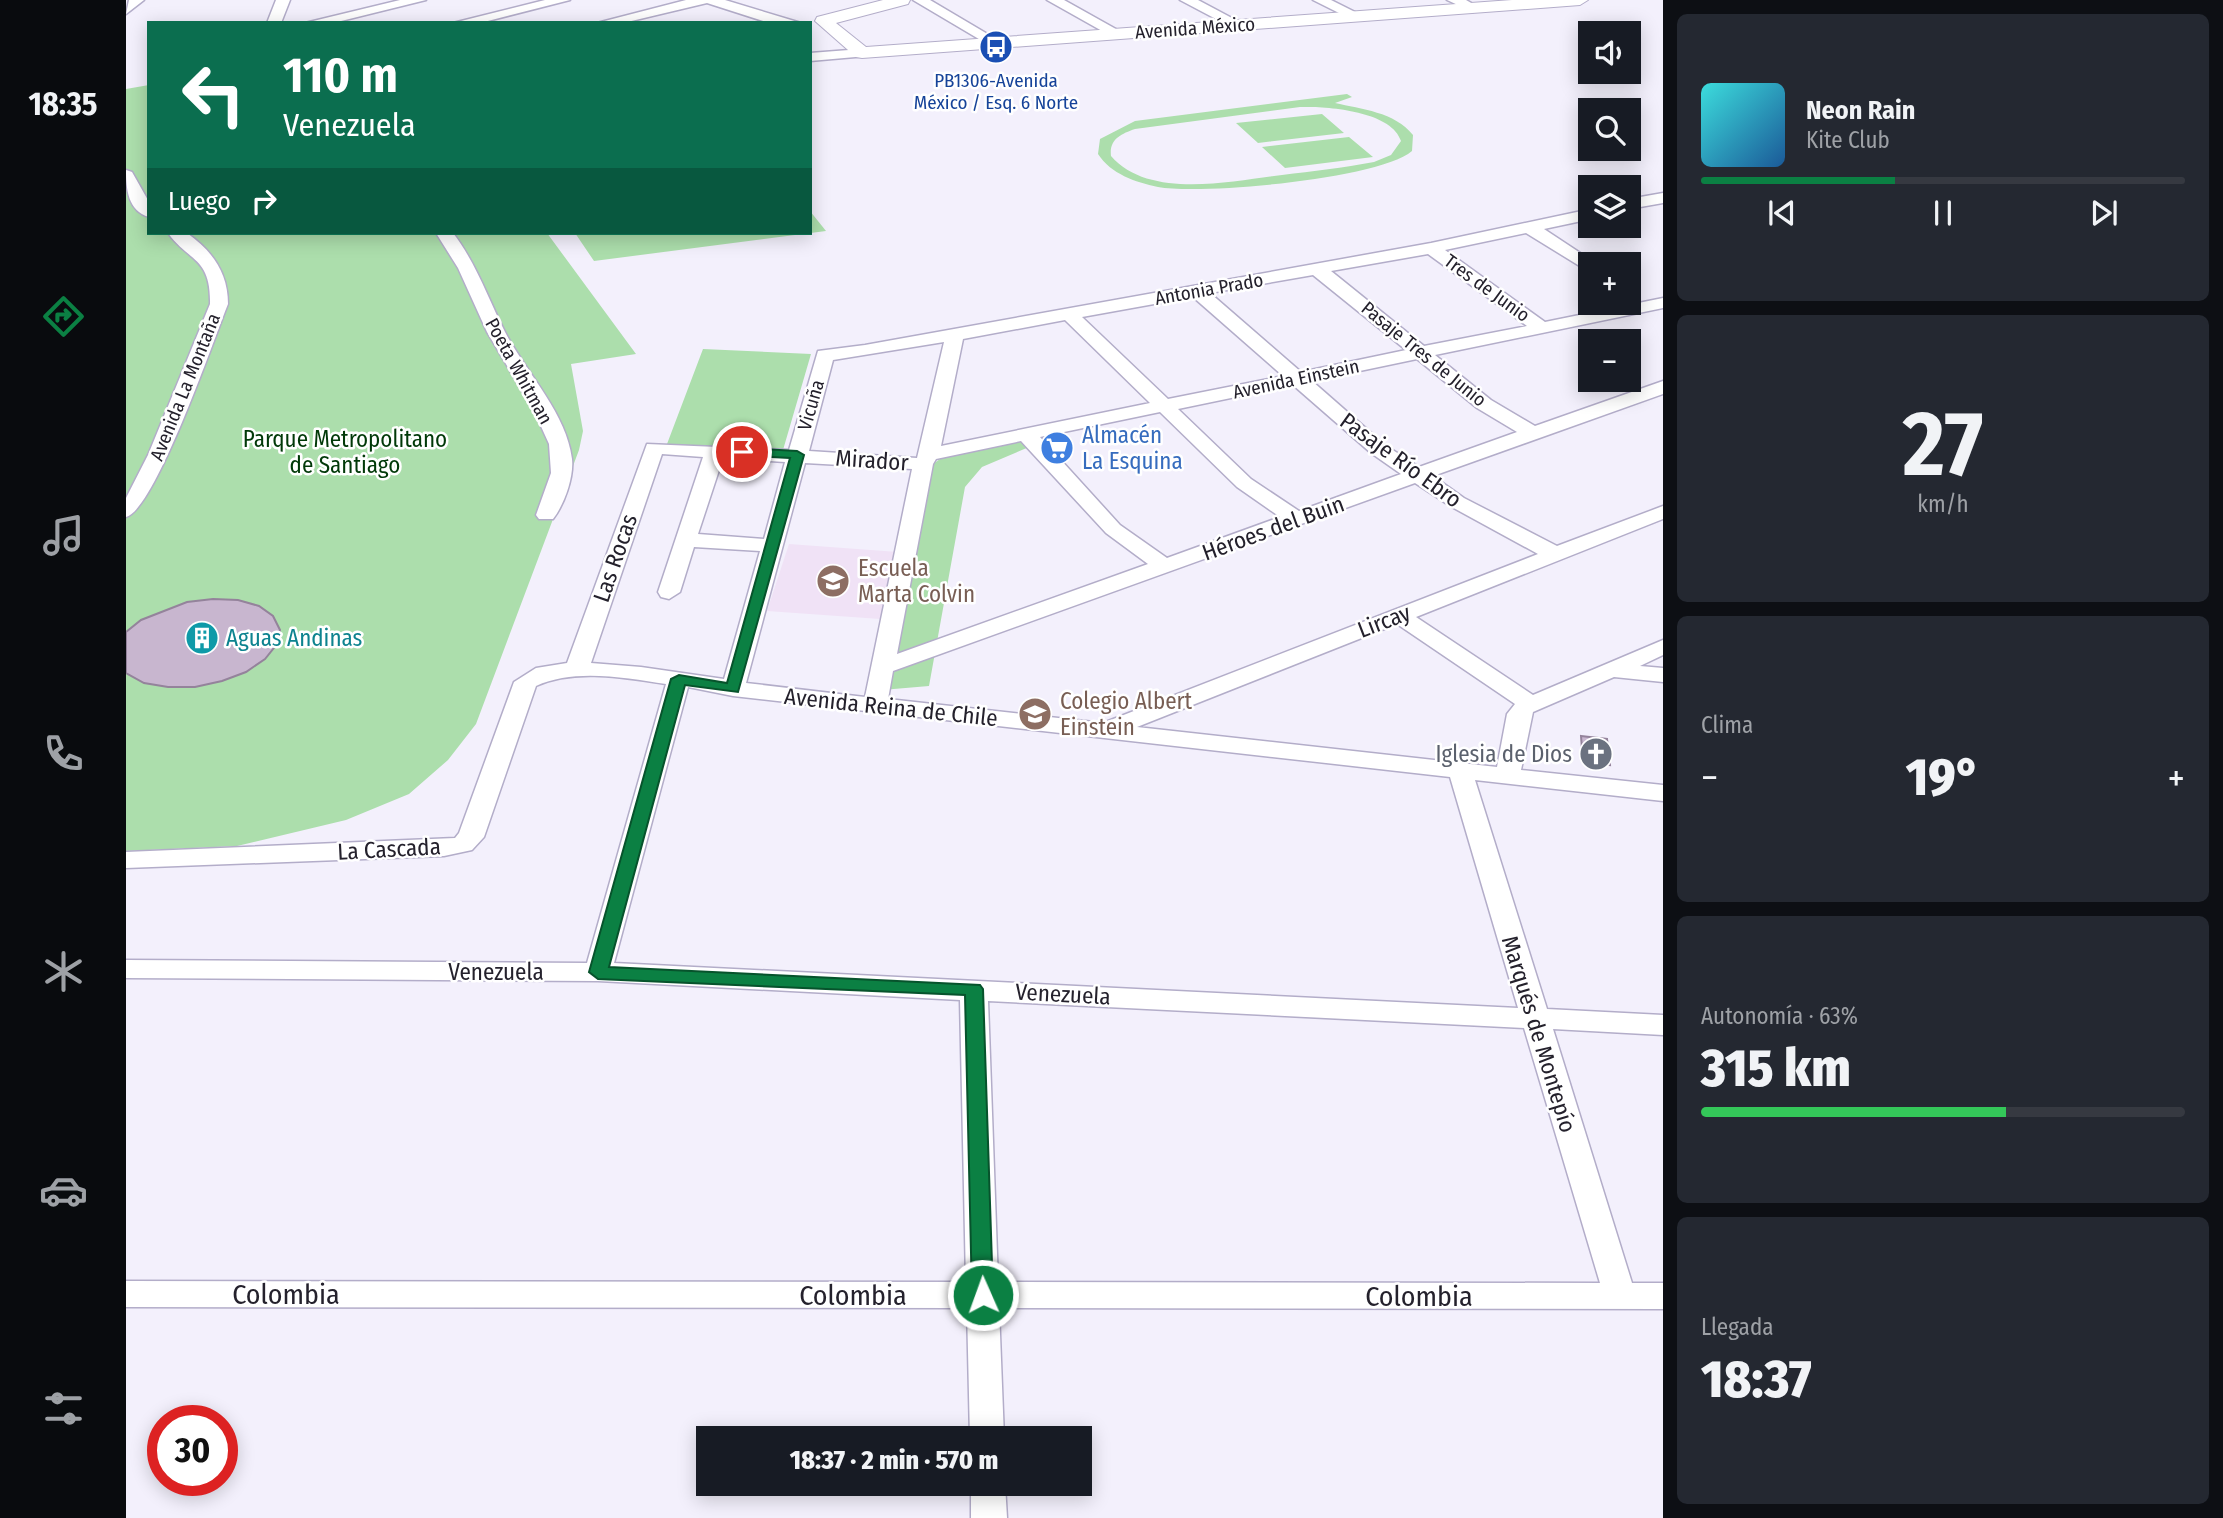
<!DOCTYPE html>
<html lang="es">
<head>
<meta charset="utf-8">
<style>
	body { margin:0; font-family:"Fira Sans Condensed",sans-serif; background:#242831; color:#f1f3f6; height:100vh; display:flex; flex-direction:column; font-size:26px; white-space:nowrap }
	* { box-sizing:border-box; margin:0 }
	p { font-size:23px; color:#9ea1a6 }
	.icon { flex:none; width:38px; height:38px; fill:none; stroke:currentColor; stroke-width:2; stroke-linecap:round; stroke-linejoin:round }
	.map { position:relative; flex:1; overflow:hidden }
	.side { display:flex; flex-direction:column; gap:14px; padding:14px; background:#0d0f14; width:560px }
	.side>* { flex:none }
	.guide { position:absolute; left:21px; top:21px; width:665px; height:214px; border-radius:0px; box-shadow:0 4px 18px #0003; background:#0b6e4f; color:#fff; overflow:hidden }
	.controls { position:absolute; left:1452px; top:21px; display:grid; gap:14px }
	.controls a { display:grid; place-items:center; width:63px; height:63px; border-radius:0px; background:#171b24; box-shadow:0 4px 18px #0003; font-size:35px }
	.speed { position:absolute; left:21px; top:1405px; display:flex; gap:14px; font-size:35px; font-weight:700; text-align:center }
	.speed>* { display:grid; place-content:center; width:91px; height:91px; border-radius:50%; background:#171b24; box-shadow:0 4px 18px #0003; line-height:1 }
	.speed .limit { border:10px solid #d22; background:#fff; color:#111 }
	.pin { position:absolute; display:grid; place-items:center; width:60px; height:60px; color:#fff; margin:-30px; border:4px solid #fff; border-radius:50%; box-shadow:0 2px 7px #0007 }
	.me { position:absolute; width:77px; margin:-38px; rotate:358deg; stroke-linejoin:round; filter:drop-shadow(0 0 5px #0008) }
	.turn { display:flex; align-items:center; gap:24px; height:147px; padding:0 21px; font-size:32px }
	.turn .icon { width:91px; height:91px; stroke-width:2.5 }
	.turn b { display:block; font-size:49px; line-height:60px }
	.then { display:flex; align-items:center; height:66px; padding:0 21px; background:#0003; gap:14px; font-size:26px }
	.big { font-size:52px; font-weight:800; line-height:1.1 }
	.side .tile { flex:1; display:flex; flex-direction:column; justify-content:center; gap:10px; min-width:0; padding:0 24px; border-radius:10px; background:#242831 }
	.side .dial { align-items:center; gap:0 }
	.dial b { font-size:91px; line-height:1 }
	.song { display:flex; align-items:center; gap:21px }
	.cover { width:84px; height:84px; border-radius:10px; background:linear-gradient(135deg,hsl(180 70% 55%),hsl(210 70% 35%)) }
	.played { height:7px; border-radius:4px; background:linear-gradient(90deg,#0b8043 40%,#363941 40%) }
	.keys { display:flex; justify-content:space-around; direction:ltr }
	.heat { display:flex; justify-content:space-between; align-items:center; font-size:38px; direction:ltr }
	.charge { height:10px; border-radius:5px; background:linear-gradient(90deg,#34c759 63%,#363941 0) }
	.trip { position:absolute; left:570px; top:1426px; width:396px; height:70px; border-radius:0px; background:#171b24; box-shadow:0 4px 18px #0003; font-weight:800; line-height:70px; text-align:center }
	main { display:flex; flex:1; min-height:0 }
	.menu { display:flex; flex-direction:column; width:126px; justify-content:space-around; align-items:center; background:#090b0e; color:#9ea1a6 }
	.menu .icon { width:49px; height:49px }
	.menu .on { color:#0b8043 }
	.menu b { font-size:32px; color:#f1f3f6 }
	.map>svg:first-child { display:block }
	.education { fill:#f0e2f6 }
	.green { fill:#acdeac; fill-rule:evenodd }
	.building { fill:#c8b6cf; stroke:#94839b; stroke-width:2 }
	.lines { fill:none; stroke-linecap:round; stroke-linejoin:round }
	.minor-casing { stroke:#b3adc9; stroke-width:3 }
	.tertiary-casing { stroke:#b3adc9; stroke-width:2 }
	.minor { fill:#fff; fill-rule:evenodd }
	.tertiary { fill:#fff; fill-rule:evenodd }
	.route { fill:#0b8043; stroke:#07532c; stroke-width:2 }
	.labels { text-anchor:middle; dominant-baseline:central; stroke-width:5; stroke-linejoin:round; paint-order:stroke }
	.far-street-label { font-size:19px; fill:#24212c; stroke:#fff }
	.far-transit-label { font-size:19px; fill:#164399; stroke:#fff }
	.shop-label { font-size:23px; fill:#366cbe; stroke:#fff; text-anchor:start }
	.park-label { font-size:23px; fill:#013908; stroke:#fff }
	.street-label { font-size:23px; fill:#24212c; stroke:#fff }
	.education-label { font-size:23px; fill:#785e54; stroke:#fff; text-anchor:start }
	.culture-label { font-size:23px; fill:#0d838f; stroke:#fff; text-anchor:start }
	.worship-label { font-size:23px; fill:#5b616d; stroke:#fff; text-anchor:end }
	.near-street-label { font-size:28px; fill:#24212c; stroke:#fff }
</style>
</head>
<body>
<main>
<nav class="menu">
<b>18:35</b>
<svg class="icon on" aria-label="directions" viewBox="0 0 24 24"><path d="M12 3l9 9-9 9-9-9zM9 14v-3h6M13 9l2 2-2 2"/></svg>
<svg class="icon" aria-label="music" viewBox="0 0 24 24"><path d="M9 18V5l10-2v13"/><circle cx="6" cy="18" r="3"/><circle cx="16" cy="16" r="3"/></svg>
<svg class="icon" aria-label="phone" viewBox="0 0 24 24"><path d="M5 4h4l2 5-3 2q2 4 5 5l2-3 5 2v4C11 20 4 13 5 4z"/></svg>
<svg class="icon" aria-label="climate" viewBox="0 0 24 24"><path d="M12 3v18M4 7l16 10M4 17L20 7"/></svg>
<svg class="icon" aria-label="car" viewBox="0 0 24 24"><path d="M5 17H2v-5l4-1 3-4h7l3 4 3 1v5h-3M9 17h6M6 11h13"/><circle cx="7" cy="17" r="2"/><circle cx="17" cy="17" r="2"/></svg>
<svg class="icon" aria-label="filters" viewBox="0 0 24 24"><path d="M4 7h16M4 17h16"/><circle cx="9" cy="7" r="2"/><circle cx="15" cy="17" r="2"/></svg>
</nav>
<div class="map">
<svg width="1537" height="1518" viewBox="0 0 1537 1518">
	<rect width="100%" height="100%" fill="#f3f0fc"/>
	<path class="education" d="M 663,544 L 772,552 L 754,619 L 641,611 Z"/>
	<path class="green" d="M 23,85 L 23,233 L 421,233 L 510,354 L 445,364 L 457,431 L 453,450 L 350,724 L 322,760 L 283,794 L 220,820 L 111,846 L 0,851 L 0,89 Z
		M 1221,94 L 1226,97 L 1209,103 C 1235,109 1269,112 1287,135 L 1286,151 C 1253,179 1076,195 1032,187 C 1009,182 985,174 972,154 L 974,139 L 1009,121 ZM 1174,107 C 1201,106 1266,111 1275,141 L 1265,155 L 1248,162 C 1217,168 1187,171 1156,175 C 1106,181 1023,200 985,156 C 983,139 995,134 1009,129 Z
		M 1196,114 L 1218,133 L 1132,143 L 1110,123 Z
		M 1223,137 L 1247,157 L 1159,168 L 1136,147 Z
		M 684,211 L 700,231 L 468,261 L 449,233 L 684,233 Z
		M 577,349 L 685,354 L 657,450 L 541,444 Z
		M 896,440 L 903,447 L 856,467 L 839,487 L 803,686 L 756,690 L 807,464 L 817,457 Z"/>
	<path class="building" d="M 87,599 L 112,600 L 133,606 L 147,616 L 154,630 L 151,644 L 139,659 L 120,672 L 96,681 L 69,687 L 42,687 L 18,683 L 0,673 L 0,632 L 15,620 L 61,602 Z
		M 1455,736 L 1481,739 L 1484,765 L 1457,762 Z"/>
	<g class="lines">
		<defs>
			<path id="minor" d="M 3,0 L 18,0 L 0,14 Z
				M 150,0 L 164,0 L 155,23 L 141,23 Z
				M 274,0 L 300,0 L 207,23 L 179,23 Z
				M 419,0 L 444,0 L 354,23 L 327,23 Z
				M 560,0 L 599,0 L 675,23 L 640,22 L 581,3 L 497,23 L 471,23 Z
				M 787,0 L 804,0 L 875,42 L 863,45 Z
				M 921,0 L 938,0 L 997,33 L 985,36 Z
				M 1054,0 L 1072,0 L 1119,25 L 1107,28 Z
				M 1187,0 L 1205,0 L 1237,16 L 1225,19 Z
				M 1321,0 L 1340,0 L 1354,8 L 1347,12 Z
				M 736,49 L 741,50 L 741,56 L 684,61 L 684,53 Z
				M 0,170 L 6,172 L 23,202 L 23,217 C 2,211 0,189 0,170 Z
				M 1537,193 L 1537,203 L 1503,209 L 1503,199 Z
				M 1465,209 L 1465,219 L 1418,229 L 1471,264 L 1465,264 L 1465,273 L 1400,233 L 1319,250 L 1419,322 L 1537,298 L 1537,308 L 1309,355 L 1365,400 L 1409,426 L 1537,381 L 1537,394 L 1307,476 L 1338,498 L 1431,546 L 1537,506 L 1537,519 L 1290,617 L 1407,695 L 1537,640 L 1537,655 L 1514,666 L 1537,668 L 1537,682 L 1488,677 L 1407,712 L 1395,770 L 1537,785 L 1537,801 L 1349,780 L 1421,1009 L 1537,1015 L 1537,1035 L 1427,1029 L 1506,1283 L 1537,1283 L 1537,1309 L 873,1308 L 878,1438 L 844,1438 L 841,1308 L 0,1307 L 0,1281 L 840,1282 L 834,1000 L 472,981 L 0,978 L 0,960 L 461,963 L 540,684 C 499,678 449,668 410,686 L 358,837 L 346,850 L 318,856 L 0,868 L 0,852 L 329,838 L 333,833 L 388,682 L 410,668 L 441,663 L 521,444 L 663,450 L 692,351 L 739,345 L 1305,243 ZM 1302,254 L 1401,326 L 1298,346 L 1205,271 ZM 1187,275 L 1280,350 L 1175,372 L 1084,293 ZM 1067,297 L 1157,376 L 1042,399 L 956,317 ZM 939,320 L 1024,403 L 815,446 L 837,339 ZM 818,342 L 791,458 L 683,451 L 707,360 ZM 1291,359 L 1351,408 L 1391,432 L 1293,467 L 1259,445 L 1186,381 ZM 1167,385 L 1245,453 L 1275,474 L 1173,511 L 1125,479 L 1052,409 ZM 1034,412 L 1111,487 L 1154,517 L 1041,558 L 994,525 L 914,437 ZM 895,441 L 980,533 L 1022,564 L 771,654 L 807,464 L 810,459 ZM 536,454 L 577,457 L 532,592 L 535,597 L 543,599 L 554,592 L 568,547 L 634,551 L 598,679 L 515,667 L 465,663 ZM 597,458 L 659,462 L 638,539 L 572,534 ZM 679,463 L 786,469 L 739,697 L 620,683 ZM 1289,483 L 1324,506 L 1412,554 L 977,723 L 762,699 L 767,671 ZM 1271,624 L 1389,704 L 1381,714 L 1371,767 L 1011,727 ZM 562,687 L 607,696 L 1324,777 L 1392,1008 L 488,963 ZM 862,1001 L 1398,1028 L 1474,1283 L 872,1282 Z
				M 42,233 L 61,233 C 86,251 102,272 102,304 C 88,339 29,510 0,517 L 0,498 L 22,455 L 84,304 C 85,257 63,262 42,233 Z
				M 310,233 L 327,233 C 350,263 362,298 379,332 C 400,373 440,412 446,459 C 448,477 438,505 427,519 L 413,519 L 410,515 L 425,473 L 423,444 L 408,411 L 361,332 L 332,268 Z
				M 845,1484 L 879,1484 L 881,1518 L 845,1518 Z"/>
			<path id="tertiary" d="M 757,0 L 784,0 L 782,4 L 710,23 L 740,47 L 1386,0 L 1462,0 L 1454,5 L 736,58 L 730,57 L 689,21 L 691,17 Z"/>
		</defs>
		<use href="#minor" class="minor-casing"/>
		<use href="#tertiary" class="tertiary-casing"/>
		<use href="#minor" class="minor"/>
		<use href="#tertiary" class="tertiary"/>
	</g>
	<path class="route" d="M 616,448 L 671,451 L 678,455 L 612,692 L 559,685 L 483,967 L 854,985 L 857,989 L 867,1295 L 864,1301 L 849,1301 L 846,1295 L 839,995 L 472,979 L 463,972 L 545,679 L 553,675 L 601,683 L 664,458 L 612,455 L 612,449 Z"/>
	<defs>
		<symbol id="bus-disc" viewBox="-11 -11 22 22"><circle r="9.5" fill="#1a4fb4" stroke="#fff"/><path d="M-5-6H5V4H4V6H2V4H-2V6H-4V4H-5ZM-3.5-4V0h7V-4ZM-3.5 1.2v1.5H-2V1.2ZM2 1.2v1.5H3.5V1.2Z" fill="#fff"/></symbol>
		<symbol id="supermarket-disc" viewBox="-11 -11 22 22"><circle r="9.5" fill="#3f7fe0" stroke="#fff"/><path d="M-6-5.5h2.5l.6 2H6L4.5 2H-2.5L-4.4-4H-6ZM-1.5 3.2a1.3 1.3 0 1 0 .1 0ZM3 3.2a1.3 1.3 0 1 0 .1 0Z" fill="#fff"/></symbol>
		<symbol id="school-disc" viewBox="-11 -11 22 22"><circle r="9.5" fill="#8d6e63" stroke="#fff"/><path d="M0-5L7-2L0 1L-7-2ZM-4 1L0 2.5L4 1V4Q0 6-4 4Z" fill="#fff"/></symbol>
		<symbol id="building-disc" viewBox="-11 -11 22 22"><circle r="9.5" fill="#0f9aa8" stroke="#fff"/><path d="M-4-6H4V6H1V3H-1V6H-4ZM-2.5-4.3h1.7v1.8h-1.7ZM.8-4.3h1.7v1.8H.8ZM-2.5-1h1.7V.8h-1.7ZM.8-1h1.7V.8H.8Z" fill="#fff"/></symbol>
		<symbol id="church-disc" viewBox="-11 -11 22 22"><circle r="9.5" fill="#6b7280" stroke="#fff"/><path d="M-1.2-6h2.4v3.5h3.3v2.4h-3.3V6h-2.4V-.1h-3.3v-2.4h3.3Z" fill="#fff"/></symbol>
	</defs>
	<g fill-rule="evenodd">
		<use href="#bus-disc" x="851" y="28" width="38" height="38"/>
		<use href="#supermarket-disc" x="912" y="429" width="38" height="38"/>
		<use href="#school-disc" x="688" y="562" width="38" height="38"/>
		<use href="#building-disc" x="57" y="619" width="38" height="38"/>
		<use href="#school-disc" x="890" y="695" width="38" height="38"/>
		<use href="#church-disc" x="1451" y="735" width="38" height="38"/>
	</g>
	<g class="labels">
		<g class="far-street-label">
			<text transform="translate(1069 28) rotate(-4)">Avenida México</text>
			<text transform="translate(1361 288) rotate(36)">Tres de Junio</text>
			<text transform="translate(1083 289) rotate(-10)">Antonia Prado</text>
			<text transform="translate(1298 354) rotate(39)">Pasaje Tres de Junio</text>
			<text transform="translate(393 371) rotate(61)">Poeta Whitman</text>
			<text transform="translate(1170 379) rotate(-12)">Avenida Einstein</text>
			<text transform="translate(59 387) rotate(-68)">Avenida La Montaña</text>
			<text transform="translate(685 405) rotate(-74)">Vicuña</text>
		</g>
		<g class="far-transit-label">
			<text x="870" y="80">PB1306-Avenida<tspan x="870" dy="22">México / Esq. 6 Norte</tspan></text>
		</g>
		<g class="shop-label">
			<text x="956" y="435">Almacén<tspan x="956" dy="26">La Esquina</tspan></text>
		</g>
		<g class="park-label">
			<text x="219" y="439">Parque Metropolitano<tspan x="219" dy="26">de Santiago</tspan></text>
		</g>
		<g class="street-label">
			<text transform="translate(746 460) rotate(4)">Mirador</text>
			<text transform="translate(1275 460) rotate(36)">Pasaje Río Ebro</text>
			<text transform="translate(1147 528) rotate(-20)">Héroes del Buin</text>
			<text transform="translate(489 558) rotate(-71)">Las Rocas</text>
			<text transform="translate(1258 621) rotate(-21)">Lircay</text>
			<text transform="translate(765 707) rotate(6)">Avenida Reina de Chile</text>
			<text transform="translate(263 849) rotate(-3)">La Cascada</text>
			<text x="370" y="972">Venezuela</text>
			<text transform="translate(937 994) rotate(3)">Venezuela</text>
			<text transform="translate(1413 1034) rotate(73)">Marqués de Montepío</text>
		</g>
		<g class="education-label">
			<text x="732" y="568">Escuela<tspan x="732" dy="26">Marta Colvin</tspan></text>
			<text x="934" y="701">Colegio Albert<tspan x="934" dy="26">Einstein</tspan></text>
		</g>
		<g class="culture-label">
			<text x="100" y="638">Aguas Andinas</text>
		</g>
		<g class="worship-label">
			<text x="1446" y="754">Iglesia de Dios</text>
		</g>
		<g class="near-street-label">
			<text x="160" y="1294">Colombia</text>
			<text x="727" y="1295">Colombia</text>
			<text x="1293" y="1296">Colombia</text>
		</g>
	</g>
</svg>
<div class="controls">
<a><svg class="icon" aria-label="sound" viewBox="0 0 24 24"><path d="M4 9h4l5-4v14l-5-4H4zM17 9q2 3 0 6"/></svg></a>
<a><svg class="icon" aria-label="search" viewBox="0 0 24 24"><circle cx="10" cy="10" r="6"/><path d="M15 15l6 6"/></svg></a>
<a><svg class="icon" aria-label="layers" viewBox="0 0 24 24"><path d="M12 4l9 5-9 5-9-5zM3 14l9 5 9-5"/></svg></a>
<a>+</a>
<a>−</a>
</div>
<div class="speed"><div class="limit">30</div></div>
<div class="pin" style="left:616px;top:452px;background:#d93025"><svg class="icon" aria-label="arrive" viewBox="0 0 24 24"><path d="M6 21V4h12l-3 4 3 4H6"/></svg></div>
<svg class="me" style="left:857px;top:1295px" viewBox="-20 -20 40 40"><circle r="17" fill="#0b8043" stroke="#fff" stroke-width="3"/><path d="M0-11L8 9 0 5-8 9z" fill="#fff"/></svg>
<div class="trip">18:37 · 2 min · 570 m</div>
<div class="guide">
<div class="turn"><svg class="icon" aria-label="left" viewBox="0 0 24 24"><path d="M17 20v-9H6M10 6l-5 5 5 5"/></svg><div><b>110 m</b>Venezuela</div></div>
<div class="then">Luego<svg class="icon" aria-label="right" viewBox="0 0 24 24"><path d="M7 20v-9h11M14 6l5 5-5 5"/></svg></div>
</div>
</div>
<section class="side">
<div class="tile">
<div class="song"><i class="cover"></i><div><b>Neon Rain</b><p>Kite Club</p></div></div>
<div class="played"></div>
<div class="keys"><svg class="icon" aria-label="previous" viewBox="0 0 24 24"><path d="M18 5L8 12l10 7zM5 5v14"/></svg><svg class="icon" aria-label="pause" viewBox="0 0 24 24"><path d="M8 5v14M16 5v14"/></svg><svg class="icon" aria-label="next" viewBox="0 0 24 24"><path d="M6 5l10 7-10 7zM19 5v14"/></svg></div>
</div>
<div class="tile dial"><b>27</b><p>km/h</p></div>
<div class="tile"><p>Clima</p>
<div class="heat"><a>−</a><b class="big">19°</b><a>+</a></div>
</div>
<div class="tile"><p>Autonomía · 63%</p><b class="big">315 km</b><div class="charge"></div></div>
<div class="tile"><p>Llegada</p><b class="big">18:37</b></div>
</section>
</main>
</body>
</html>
